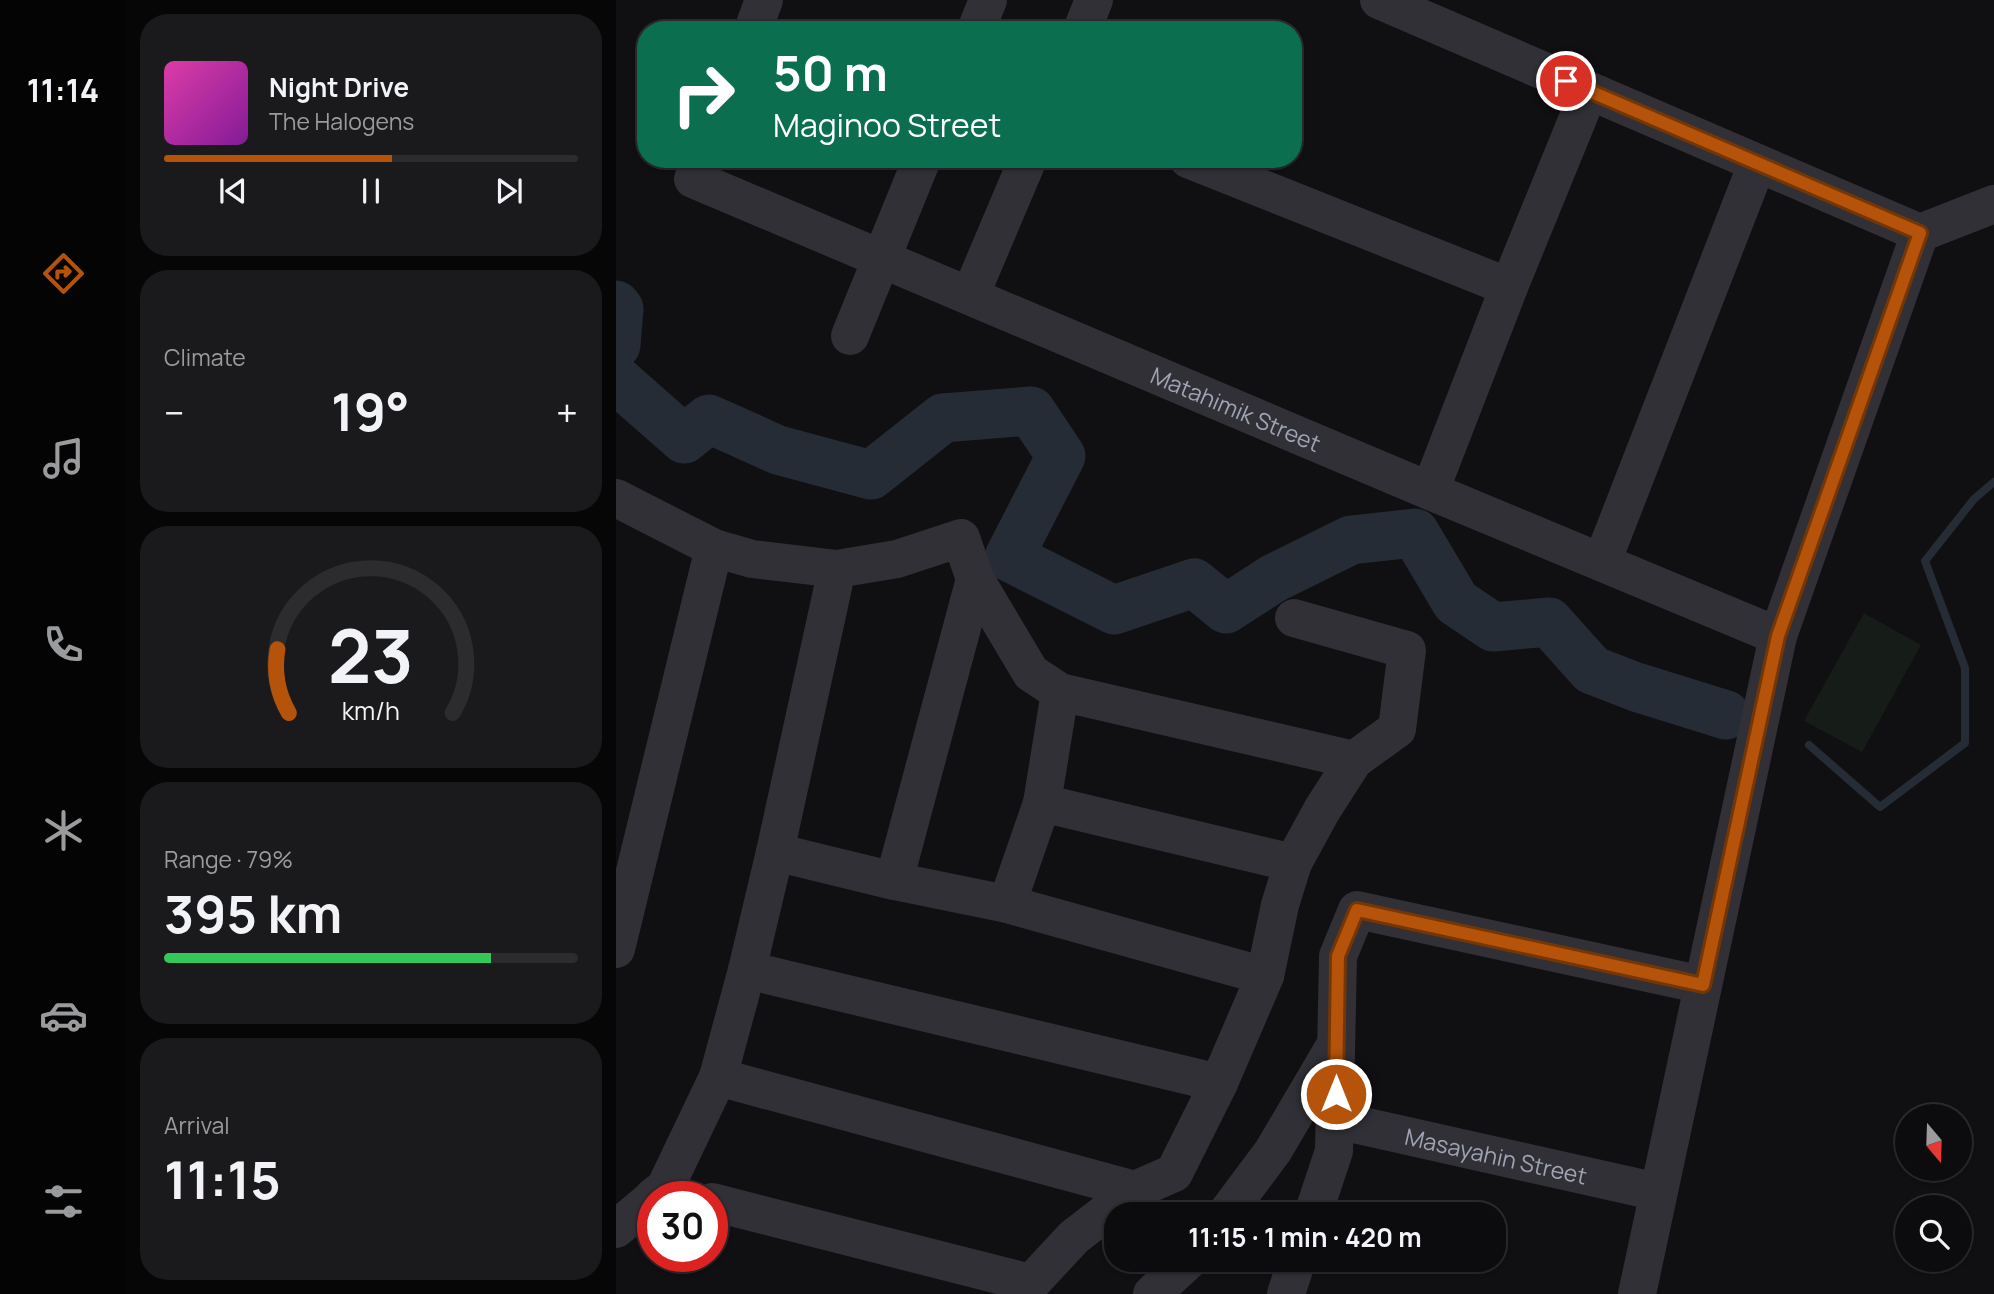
<!DOCTYPE html>
<html lang="en">
<head>
<meta charset="utf-8">
<style>
	body { margin:0; font-family:Manrope,sans-serif; background:#1a191b; color:#f1f3f6; height:100vh; display:flex; flex-direction:column; font-size:26px; white-space:nowrap }
	* { box-sizing:border-box; margin:0 }
	p { font-size:23px; color:#9a9b9d }
	.icon { flex:none; width:38px; height:38px; fill:none; stroke:currentColor; stroke-width:2; stroke-linecap:round; stroke-linejoin:round }
	.map { position:relative; flex:1; overflow:hidden }
	.sheet { display:flex; flex-direction:column; gap:14px; padding:14px; background:#070607; width:490px }
	.sheet>* { flex:none }
	.guide { position:absolute; left:21px; top:21px; width:665px; height:147px; border-radius:28px; box-shadow:0 2px 5px #0004,0 0 0 2px #2c2b2e; background:#0b6e4f; color:#fff; overflow:hidden }
	.needle { width:46px; rotate:161deg }
	.buttons { position:absolute; left:1279px; top:1104px; display:grid; gap:14px }
	.buttons a { display:grid; place-items:center; width:77px; height:77px; border-radius:50%; background:#0c0b0d; box-shadow:0 2px 5px #0004,0 0 0 2px #2c2b2e; font-size:35px }
	.speed { position:absolute; left:21px; top:1181px; display:flex; gap:14px; font-size:35px; font-weight:700; text-align:center }
	.speed>* { display:grid; place-content:center; width:91px; height:91px; border-radius:50%; background:#0c0b0d; box-shadow:0 2px 5px #0004,0 0 0 2px #2c2b2e; line-height:1 }
	.speed .limit { border:10px solid #d22; background:#fff; color:#111 }
	.pin { position:absolute; display:grid; place-items:center; width:60px; height:60px; color:#fff; margin:-30px; border:4px solid #fff; border-radius:50%; box-shadow:0 2px 7px #0007 }
	.me { position:absolute; width:77px; margin:-38px; rotate:0deg; stroke-linejoin:round; filter:drop-shadow(0 0 5px #0008) }
	.turn { display:flex; align-items:center; gap:24px; height:147px; padding:0 21px; font-size:32px }
	.turn .icon { width:91px; height:91px; stroke-width:2.5 }
	.turn b { display:block; font-size:49px; line-height:60px }
	.big { font-size:52px; font-weight:700; line-height:1.1 }
	.sheet .widget { flex:1; display:flex; flex-direction:column; justify-content:center; gap:10px; min-width:0; padding:0 24px; border-radius:28px; background:#1a191b }
	.sheet .dial { align-items:center; gap:0 }
	.dial svg { height:182px; overflow:visible; fill:none; stroke:#2c2b2e; stroke-width:7; stroke-linecap:round; text-anchor:middle }
	.dial text { fill:#f1f3f6; stroke:none }
	.song { display:flex; align-items:center; gap:21px }
	.cover { width:84px; height:84px; border-radius:10px; background:linear-gradient(135deg,hsl(320 70% 55%),hsl(290 70% 35%)) }
	.played { height:7px; border-radius:4px; background:linear-gradient(90deg,#b45309 55%,#2c2b2e 55%) }
	.keys { display:flex; justify-content:space-around; direction:ltr }
	.heat { display:flex; justify-content:space-between; align-items:center; font-size:38px; direction:ltr }
	.charge { height:10px; border-radius:5px; background:linear-gradient(90deg,#34c759 79%,#2c2b2e 0) }
	.trip { position:absolute; left:488px; top:1202px; width:402px; height:70px; border-radius:28px; background:#0c0b0d; box-shadow:0 2px 5px #0004,0 0 0 2px #2c2b2e; font-weight:700; line-height:70px; text-align:center }
	main { display:flex; flex:1; min-height:0 }
	.tab-bar { display:flex; flex-direction:column; width:126px; justify-content:space-around; align-items:center; background:#050405; color:#9a9b9d }
	.tab-bar .icon { width:49px; height:49px }
	.tab-bar .on { color:#b45309 }
	.tab-bar b { font-size:32px; color:#f1f3f6 }
	.map>svg:first-child { display:block }
	.green { fill:#161c17 }
	.lines { fill:none; stroke-linecap:round; stroke-linejoin:round }
	.stream { stroke:#252c35; stroke-width:8 }
	.river { stroke:#252c35; stroke-width:49 }
	.minor { stroke:#303036; stroke-width:38 }
	.route-casing { stroke:#753606; stroke-width:18 }
	.route { stroke:#b45309; stroke-width:12 }
	.labels { text-anchor:middle; dominant-baseline:central; stroke-width:7; stroke-linejoin:round; paint-order:stroke }
	.street-label { font-size:23px; fill:#9fa3b3; stroke:#0b0a0c }
</style>
</head>
<body>
<main>
<nav class="tab-bar">
<b>11:14</b>
<svg class="icon on" aria-label="directions" viewBox="0 0 24 24"><path d="M12 3l9 9-9 9-9-9zM9 14v-3h6M13 9l2 2-2 2"/></svg>
<svg class="icon" aria-label="music" viewBox="0 0 24 24"><path d="M9 18V5l10-2v13"/><circle cx="6" cy="18" r="3"/><circle cx="16" cy="16" r="3"/></svg>
<svg class="icon" aria-label="phone" viewBox="0 0 24 24"><path d="M5 4h4l2 5-3 2q2 4 5 5l2-3 5 2v4C11 20 4 13 5 4z"/></svg>
<svg class="icon" aria-label="climate" viewBox="0 0 24 24"><path d="M12 3v18M4 7l16 10M4 17L20 7"/></svg>
<svg class="icon" aria-label="car" viewBox="0 0 24 24"><path d="M5 17H2v-5l4-1 3-4h7l3 4 3 1v5h-3M9 17h6M6 11h13"/><circle cx="7" cy="17" r="2"/><circle cx="17" cy="17" r="2"/></svg>
<svg class="icon" aria-label="filters" viewBox="0 0 24 24"><path d="M4 7h16M4 17h16"/><circle cx="9" cy="7" r="2"/><circle cx="15" cy="17" r="2"/></svg>
</nav>
<section class="sheet">
<div class="widget">
<div class="song"><i class="cover"></i><div><b>Night Drive</b><p>The Halogens</p></div></div>
<div class="played"></div>
<div class="keys"><svg class="icon" aria-label="previous" viewBox="0 0 24 24"><path d="M18 5L8 12l10 7zM5 5v14"/></svg><svg class="icon" aria-label="pause" viewBox="0 0 24 24"><path d="M8 5v14M16 5v14"/></svg><svg class="icon" aria-label="next" viewBox="0 0 24 24"><path d="M6 5l10 7-10 7zM19 5v14"/></svg></div>
</div>
<div class="widget"><p>Climate</p>
<div class="heat"><a>−</a><b class="big">19°</b><a>+</a></div>
</div>
<div class="widget dial"><svg viewBox="0 0 100 80">
<path d="M14 69A42 42 0 1 1 86 69"/>
<path d="M14 69A42 42 0 0 1 9 41" stroke="#b45309"/>
<text x="50" y="56" font-size="32" font-weight="700">23</text>
<text x="50" y="72" font-size="11">km/h</text>
</svg></div>
<div class="widget"><p>Range · 79%</p><b class="big">395 km</b><div class="charge"></div></div>
<div class="widget"><p>Arrival</p><b class="big">11:15</b></div>
</section>
<div class="map">
<svg width="1378" height="1294" viewBox="0 0 1378 1294">
	<rect width="100%" height="100%" fill="#100f11"/>
	<path class="green" d="M 1248,613 L 1305,645 L 1246,752 L 1188,721 Z"/>
	<g class="lines">
		<path class="stream" d="M 1193,745 L 1264,807 L 1349,743 L 1349,668 L 1309,561 L 1358,499 L 1378,482"/>
		<path class="river" d="M 0,305 L 3,309 L 0,345
			M 0,379 L 68,439 L 93,419 L 162,450 L 255,475 L 327,418 L 415,411 L 445,456 L 393,557 L 498,610 L 578,583 L 610,609 L 658,578 L 735,540 L 799,533 L 840,602 L 877,627 L 933,622 L 976,670 L 1020,687 L 1110,715"/>
		<g class="minor">
			<path d="M 763,0 L 1304,233 L 1378,204"/>
			<path d="M 137,30 L 148,0"/>
			<path d="M 360,30 L 372,0"/>
			<path d="M 466,30 L 478,0"/>
			<path id="s1" d="M 85,159 L 77,179 L 814,491 L 1162,636"/>
			<path d="M 572,159 L 893,287"/>
			<path d="M 354,296 L 412,159"/>
			<path d="M 234,336 L 306,159"/>
			<path d="M 814,491 L 893,287 L 973,91"/>
			<path d="M 0,498 L 98,548 L 136,559 L 221,569 L 281,559 L 345,538 L 359,579 L 415,673 L 444,692 L 738,760"/>
			<path d="M 986,562 L 1141,164"/>
			<path d="M 426,803 L 677,863"/>
			<path d="M 159,852 L 278,881 L 391,904 L 649,976"/>
			<path d="M 278,881 L 359,579"/>
			<path d="M 391,904 L 426,803 L 444,692"/>
			<path d="M 0,949 L 98,548"/>
			<path d="M 131,970 L 603,1083"/>
			<path d="M 102,1077 L 519,1190"/>
			<path id="s2" d="M 720,1120 L 1042,1192"/>
			<path d="M 37,1197 L 49,1188 L 102,1077 L 131,970 L 159,852 L 221,569"/>
			<path d="M 96,1202 L 414,1283"/>
			<path d="M 610,1214 L 657,1151 L 720,1044"/>
			<path d="M 697,1214 L 718,1151 L 722,956 L 741,910 L 1087,985"/>
			<path d="M 0,1229 L 37,1198"/>
			<path d="M 405,1294 L 458,1237 L 519,1190 L 558,1173 L 603,1083 L 649,976 L 664,905 L 677,863 L 706,810 L 738,760 L 781,729 L 791,650 L 678,618"/>
			<path d="M 536,1294 L 573,1260"/>
			<path d="M 670,1294 L 681,1260"/>
			<path d="M 1021,1294 L 1162,636 L 1304,233"/>
		</g>
	</g>
	<g class="lines">
		<defs>
			<path id="route" d="M 720,1094 L 722,956 L 741,910 L 1087,985 L 1162,636 L 1304,233 L 950,81"/>
		</defs>
		<use href="#route" class="route-casing"/>
		<use href="#route" class="route"/>
	</g>
	<g class="labels">
		<g class="street-label">
			<text stroke="none"><textPath href="#s1" startOffset="611">Matahimik Street</textPath></text>
			<text stroke="none"><textPath href="#s2" startOffset="164">Masayahin Street</textPath></text>
		</g>
	</g>
</svg>
<div class="buttons">
<a><svg class="needle" viewBox="-14 -14 28 28"><path d="M0-13l5 13h-10z" fill="#e53935"/><path d="M0 13l5-13h-10z" fill="#9a9b9d"/></svg></a>
<a><svg class="icon" aria-label="search" viewBox="0 0 24 24"><circle cx="10" cy="10" r="6"/><path d="M15 15l6 6"/></svg></a>
</div>
<div class="speed"><div class="limit">30</div></div>
<div class="pin" style="left:950px;top:81px;background:#d93025"><svg class="icon" aria-label="arrive" viewBox="0 0 24 24"><path d="M6 21V4h12l-3 4 3 4H6"/></svg></div>
<svg class="me" style="left:720px;top:1094px" viewBox="-20 -20 40 40"><circle r="17" fill="#b45309" stroke="#fff" stroke-width="3"/><path d="M0-11L8 9 0 5-8 9z" fill="#fff"/></svg>
<div class="trip">11:15 · 1 min · 420 m</div>
<div class="guide">
<div class="turn"><svg class="icon" aria-label="right" viewBox="0 0 24 24"><path d="M7 20v-9h11M14 6l5 5-5 5"/></svg><div><b>50 m</b>Maginoo Street</div></div>
</div>
</div>
</main>
</body>
</html>
